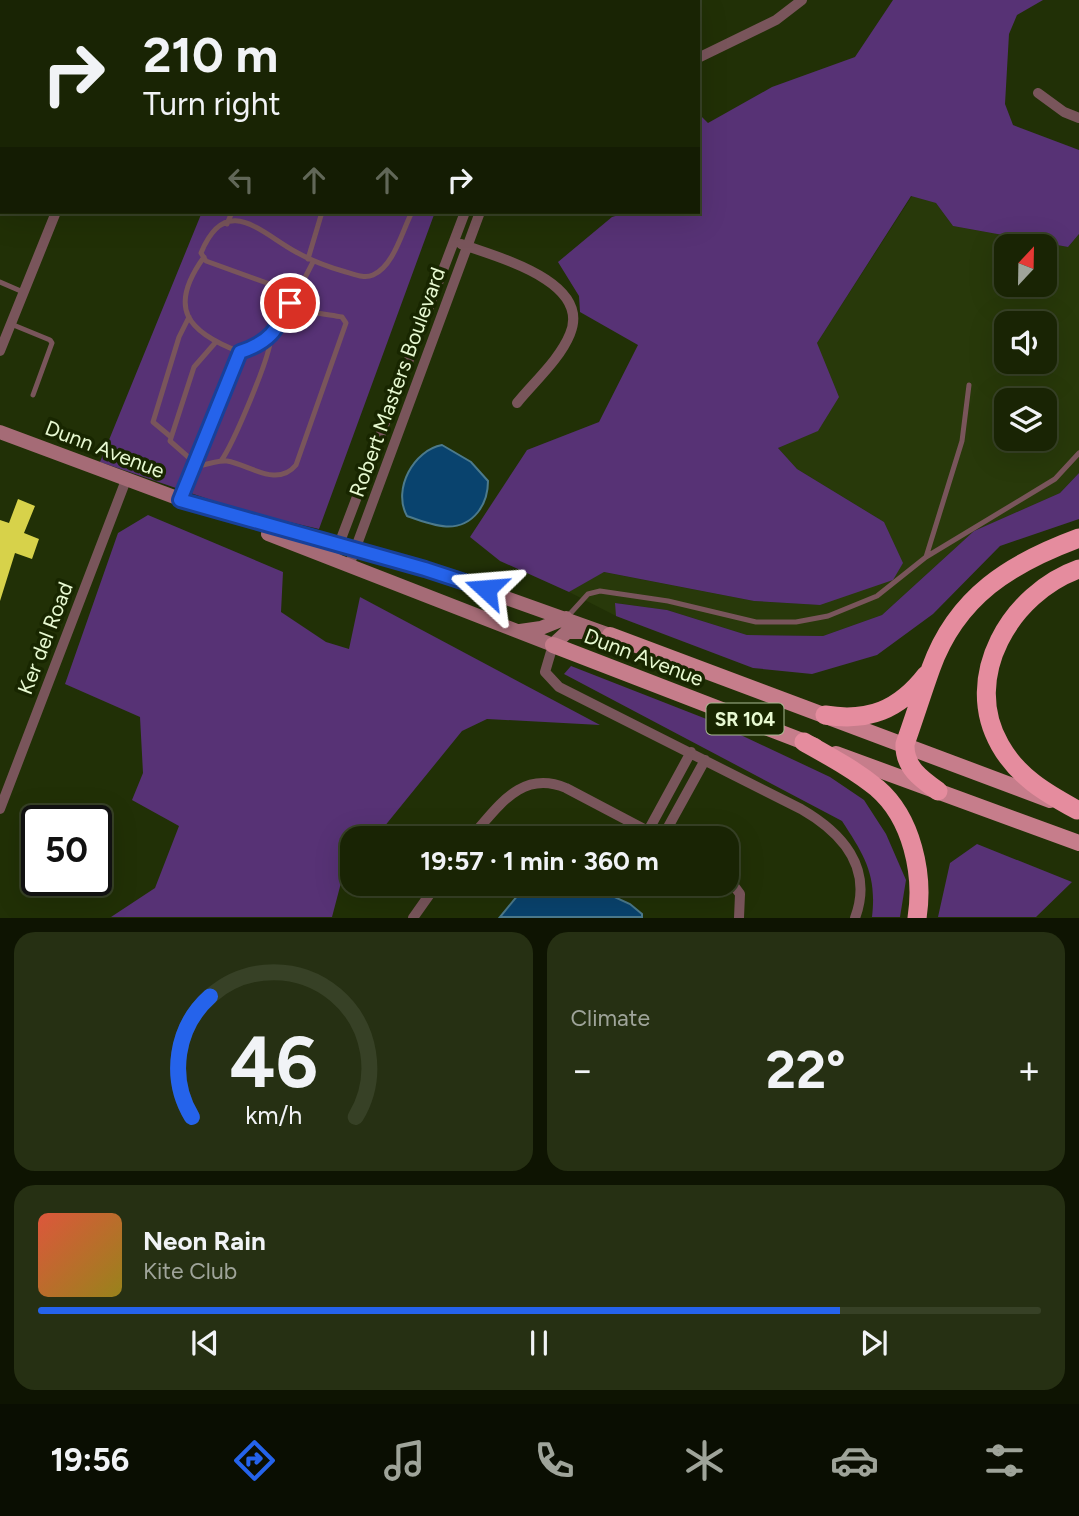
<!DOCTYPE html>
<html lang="en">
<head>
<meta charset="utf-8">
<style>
	body { margin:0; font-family:Figtree,sans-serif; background:#263013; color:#f1f3f6; height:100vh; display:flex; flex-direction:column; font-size:26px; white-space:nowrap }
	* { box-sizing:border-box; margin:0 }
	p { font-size:23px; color:#9fa49a }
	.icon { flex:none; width:38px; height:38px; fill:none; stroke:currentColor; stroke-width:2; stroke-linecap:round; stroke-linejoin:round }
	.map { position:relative; height:918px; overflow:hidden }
	.sheet { display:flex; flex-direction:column; gap:14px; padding:14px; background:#0e1402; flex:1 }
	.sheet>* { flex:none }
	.banner { position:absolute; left:0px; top:0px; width:700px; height:214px; box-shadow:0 7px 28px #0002,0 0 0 2px #374126; background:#192404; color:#f1f3f6; overflow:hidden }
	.needle { width:46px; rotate:22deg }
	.buttons { position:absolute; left:994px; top:234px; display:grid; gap:14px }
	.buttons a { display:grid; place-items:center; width:63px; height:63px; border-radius:14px; background:#192404; box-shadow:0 7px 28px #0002,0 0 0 2px #374126; font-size:35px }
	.speed { position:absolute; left:21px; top:805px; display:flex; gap:14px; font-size:35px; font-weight:700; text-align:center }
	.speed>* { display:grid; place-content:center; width:91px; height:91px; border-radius:50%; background:#192404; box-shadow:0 7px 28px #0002,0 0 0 2px #374126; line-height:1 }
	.speed .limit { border:4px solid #111; border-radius:10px; background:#fff; color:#111 }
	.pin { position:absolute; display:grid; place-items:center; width:60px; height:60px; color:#fff; margin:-30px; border:4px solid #fff; border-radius:50%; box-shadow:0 2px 7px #0007 }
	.me { position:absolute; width:77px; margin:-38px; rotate:289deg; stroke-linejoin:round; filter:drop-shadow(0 0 5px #0008) }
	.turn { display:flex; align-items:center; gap:24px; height:147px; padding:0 28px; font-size:32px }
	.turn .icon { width:91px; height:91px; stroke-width:2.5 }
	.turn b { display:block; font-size:49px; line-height:60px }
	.lanes { display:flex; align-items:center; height:66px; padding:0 28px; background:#0003; justify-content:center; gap:35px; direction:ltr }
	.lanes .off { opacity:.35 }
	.big { font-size:52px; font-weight:700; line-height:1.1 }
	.sheet .tile { flex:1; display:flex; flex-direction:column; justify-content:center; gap:10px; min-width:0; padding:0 24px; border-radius:21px; background:#263013 }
	.sheet .dial { align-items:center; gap:0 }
	.dial svg { height:182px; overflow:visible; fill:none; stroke:#374126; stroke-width:7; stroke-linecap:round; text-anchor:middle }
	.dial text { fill:#f1f3f6; stroke:none }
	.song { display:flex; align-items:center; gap:21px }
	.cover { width:84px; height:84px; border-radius:10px; background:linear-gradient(135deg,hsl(10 70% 55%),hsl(50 70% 35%)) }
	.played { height:7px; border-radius:4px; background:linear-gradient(90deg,#2563eb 80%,#374126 80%) }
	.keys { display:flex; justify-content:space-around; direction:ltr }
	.heat { display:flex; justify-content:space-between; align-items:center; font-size:38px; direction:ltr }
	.sheet .tiles { flex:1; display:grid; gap:14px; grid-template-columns:1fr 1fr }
	.tile:last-child { grid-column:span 2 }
	.trip { position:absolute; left:340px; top:826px; width:399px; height:70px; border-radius:21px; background:#192404; box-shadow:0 7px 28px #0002,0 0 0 2px #374126; font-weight:700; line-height:70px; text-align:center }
	.tabs { display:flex; height:112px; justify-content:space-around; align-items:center; background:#0a0e02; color:#9fa49a }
	.tabs .icon { width:49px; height:49px }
	.tabs .active { color:#2563eb }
	.tabs b { font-size:32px; color:#f1f3f6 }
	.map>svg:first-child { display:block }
	.built { fill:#28390a; fill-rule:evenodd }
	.green { fill:#573275 }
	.water { fill:#09436e; stroke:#4c7a8c; stroke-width:2 }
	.building { fill:#d7d24a }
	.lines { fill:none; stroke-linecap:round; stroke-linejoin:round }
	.lane { stroke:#79555b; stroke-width:5 }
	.street { stroke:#79555b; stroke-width:10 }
	.secondary { stroke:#a56b76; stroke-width:14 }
	.primary { stroke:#c67d8b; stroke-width:16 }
	.highway { stroke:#e58c9e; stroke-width:19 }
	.route-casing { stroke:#184099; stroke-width:18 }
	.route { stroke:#2563eb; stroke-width:12 }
	.labels { text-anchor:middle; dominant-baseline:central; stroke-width:7; stroke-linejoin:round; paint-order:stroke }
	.shield { fill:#182600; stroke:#a9ba92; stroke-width:2 }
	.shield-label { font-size:19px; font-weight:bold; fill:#e7f9d1 }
	.street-label { font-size:21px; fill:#e7f9d1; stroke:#182600 }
</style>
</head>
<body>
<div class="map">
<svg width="1079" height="918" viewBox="0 0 1079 918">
	<rect width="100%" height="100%" fill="#213006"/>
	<path class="built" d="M 912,196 L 936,203 L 953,226 L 1068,247 L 1079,234 L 1079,473 L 1060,493 L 974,531 L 882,615 L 823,636 L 747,635 L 667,610 L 616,603 L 616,616 L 569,592 L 603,572 L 754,601 L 820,605 L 884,522 L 797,469 L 778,448 L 817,431 L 817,343 ZM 1006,247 L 1045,247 L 1045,285 L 1006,285 ZM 1006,324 L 1045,324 L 1045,362 L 1006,362 ZM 1006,401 L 1045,401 L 1045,439 L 1006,439 Z"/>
	<path class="green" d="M 893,0 L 1043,0 L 1017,15 L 1009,34 L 1005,104 L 1013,125 L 1079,150 L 1079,234 L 1068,247 L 953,226 L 936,203 L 911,196 L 817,343 L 839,397 L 818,431 L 778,448 L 797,469 L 884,522 L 903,563 L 893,580 L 820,605 L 754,601 L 604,572 L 569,592 L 500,561 L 470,537 L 527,450 L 599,422 L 638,345 L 580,312 L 579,296 L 558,262 L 612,217 L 629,212 L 698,212 L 698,113 L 708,123 L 772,87 L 855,57 Z
		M 202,212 L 435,212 L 319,529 L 246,512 L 100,462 Z
		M 1079,473 L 1079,519 L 1000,546 L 933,614 L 877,655 L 812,674 L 753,668 L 616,616 L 615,603 L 667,610 L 747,635 L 823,636 L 882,615 L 974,531 L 1060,493 Z
		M 148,515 L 283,572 L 281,612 L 326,642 L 349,649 L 360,597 L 600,725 L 487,719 L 462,731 L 375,838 L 352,838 L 352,867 L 342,879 L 332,917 L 111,917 L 155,888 L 179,826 L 132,800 L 143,773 L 140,717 L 65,684 L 118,533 Z
		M 571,666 L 709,720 L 830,777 L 864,800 L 886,834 L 906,880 L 900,917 L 872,917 C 877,874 864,855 842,821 L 564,674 Z
		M 977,844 L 1072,882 L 1036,917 L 938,917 L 950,863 Z"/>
	<path class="water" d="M 442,445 L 471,462 L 488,481 C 488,493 485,503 478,512 C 459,536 432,525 407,516 C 392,489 414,450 442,445 Z
		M 527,884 L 586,884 L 630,904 L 642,914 L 642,917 L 500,917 Z"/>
	<path class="building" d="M 18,499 L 35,506 L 24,533 L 39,539 L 32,559 L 15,553 L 0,601 L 0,520 L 9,523 Z"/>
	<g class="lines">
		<path class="lane" d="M 227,224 L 232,212
			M 204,257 C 167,308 187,332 240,352 C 271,342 276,331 290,303
			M 308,259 L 322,212
			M 0,282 L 23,292
			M 288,302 L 297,293 L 313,262
			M 11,324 L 50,340 L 52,343 L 33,395
			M 171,437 L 153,422 L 179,337 L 189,317
			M 221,461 C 233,444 270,358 271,337
			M 195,463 L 170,441 L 194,367 L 215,343
			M 193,468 C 204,465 216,460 227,461 C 250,465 277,488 296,465 L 346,323 L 342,317 C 327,314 304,313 292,304 C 286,300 284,293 278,287 L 206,261 L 201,253 C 226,192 261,233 296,252 C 312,261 328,267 346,272 C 354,274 364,279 373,275 C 394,266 402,231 412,212
			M 181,497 L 240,352
			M 926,557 L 962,441 L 969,385
			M 568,616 L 588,594 L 600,591 L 668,601 L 756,622 L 796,622 L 828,616 L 877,596 L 926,557 L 1055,479 L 1079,453"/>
		<path class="street" d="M 140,2 L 141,0
			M 544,2 L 545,0
			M 559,2 L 559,0
			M 698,58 L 776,20 L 802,0
			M 1038,93 L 1064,112 L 1079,118
			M 461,244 C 496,257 592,281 570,334 C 560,359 534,382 517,403
			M 0,351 L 56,212
			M 333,560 L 465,212
			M 349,566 L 480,212
			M 553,645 L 545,672 L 559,687 L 801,809 C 841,832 874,867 855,918
			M 0,809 L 126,480
			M 648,831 L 691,752
			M 470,838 C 498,808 520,769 566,788 L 661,838
			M 662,838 L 705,760
			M 726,875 L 740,894 L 739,918
			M 413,918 L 437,884"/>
		<path class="secondary" d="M 0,432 L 196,505 L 425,569 L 610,635
			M 268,534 L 553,645 L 567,632 L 589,632
			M 520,631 L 541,628 L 566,618"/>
		<path class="primary" d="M 610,635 L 1050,800
			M 553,645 L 815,746
			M 836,754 L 1079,843"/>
		<path class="highway" d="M 825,715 C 868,722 899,710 926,675
			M 804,742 C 829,756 855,770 877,788 C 912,818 924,874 917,918
			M 938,791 C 921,779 904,767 905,744 C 914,719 922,693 931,668 C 957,596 1011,563 1079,538
			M 1077,810 C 1046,793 1018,777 1000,745 C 961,677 1011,593 1079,569"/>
	</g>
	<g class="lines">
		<defs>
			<path id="route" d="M 290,303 C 276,331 270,342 240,352 L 180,500 L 425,569 L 486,589"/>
		</defs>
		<use href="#route" class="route-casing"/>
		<use href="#route" class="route"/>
	</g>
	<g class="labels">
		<rect class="shield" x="706.5" y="703.5" width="77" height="31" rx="5"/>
		<g class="shield-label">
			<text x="745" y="719">SR 104</text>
		</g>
		<g class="street-label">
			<text transform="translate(397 382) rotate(-70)">Robert Masters Boulevard</text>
			<text transform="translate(105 449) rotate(21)">Dunn Avenue</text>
			<text transform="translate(45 638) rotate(-69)">Ker del Road</text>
			<text transform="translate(644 657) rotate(21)">Dunn Avenue</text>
		</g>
	</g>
</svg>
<div class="buttons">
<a><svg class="needle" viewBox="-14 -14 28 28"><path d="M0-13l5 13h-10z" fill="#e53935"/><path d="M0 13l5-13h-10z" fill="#9fa49a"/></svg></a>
<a><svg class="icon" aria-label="sound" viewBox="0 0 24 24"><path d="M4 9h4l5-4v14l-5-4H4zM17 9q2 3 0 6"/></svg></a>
<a><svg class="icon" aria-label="layers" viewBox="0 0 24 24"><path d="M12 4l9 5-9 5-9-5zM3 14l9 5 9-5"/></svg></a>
</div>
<div class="speed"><div class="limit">50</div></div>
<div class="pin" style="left:290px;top:303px;background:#d93025"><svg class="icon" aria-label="arrive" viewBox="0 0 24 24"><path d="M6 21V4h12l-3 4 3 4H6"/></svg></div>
<svg class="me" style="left:486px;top:589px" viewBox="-20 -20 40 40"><path d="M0-17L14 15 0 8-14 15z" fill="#2563eb" stroke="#fff" stroke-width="4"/></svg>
<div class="trip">19:57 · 1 min · 360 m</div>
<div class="banner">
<div class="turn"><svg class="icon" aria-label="right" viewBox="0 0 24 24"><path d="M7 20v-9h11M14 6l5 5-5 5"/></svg><div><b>210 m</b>Turn right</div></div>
<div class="lanes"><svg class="icon off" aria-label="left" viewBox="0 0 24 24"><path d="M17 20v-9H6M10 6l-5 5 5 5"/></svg><svg class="icon off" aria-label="ahead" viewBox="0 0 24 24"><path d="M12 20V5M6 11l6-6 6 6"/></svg><svg class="icon off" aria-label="ahead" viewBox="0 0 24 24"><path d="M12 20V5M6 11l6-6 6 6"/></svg><svg class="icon" aria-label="right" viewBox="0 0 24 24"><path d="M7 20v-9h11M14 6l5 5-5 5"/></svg></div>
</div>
</div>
<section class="sheet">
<div class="tiles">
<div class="tile dial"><svg viewBox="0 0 100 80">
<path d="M14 69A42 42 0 1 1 86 69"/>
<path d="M14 69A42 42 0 0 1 22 16" stroke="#2563eb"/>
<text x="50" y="56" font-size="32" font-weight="700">46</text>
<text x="50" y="72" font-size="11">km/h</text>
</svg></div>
<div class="tile"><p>Climate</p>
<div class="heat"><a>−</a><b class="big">22°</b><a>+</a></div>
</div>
<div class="tile">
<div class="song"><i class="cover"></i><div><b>Neon Rain</b><p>Kite Club</p></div></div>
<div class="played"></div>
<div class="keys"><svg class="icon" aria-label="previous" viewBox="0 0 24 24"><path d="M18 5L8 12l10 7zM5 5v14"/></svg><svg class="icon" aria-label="pause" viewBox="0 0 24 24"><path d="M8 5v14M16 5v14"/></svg><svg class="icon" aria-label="next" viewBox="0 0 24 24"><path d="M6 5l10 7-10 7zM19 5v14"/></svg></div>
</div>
</div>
</section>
<nav class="tabs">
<b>19:56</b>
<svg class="icon active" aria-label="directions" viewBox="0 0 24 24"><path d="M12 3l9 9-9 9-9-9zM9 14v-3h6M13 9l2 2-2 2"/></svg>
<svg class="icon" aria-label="music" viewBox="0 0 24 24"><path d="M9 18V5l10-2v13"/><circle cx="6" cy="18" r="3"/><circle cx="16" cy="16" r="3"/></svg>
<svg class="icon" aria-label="phone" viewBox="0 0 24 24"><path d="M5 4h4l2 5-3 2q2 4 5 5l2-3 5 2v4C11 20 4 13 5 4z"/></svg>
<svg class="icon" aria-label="climate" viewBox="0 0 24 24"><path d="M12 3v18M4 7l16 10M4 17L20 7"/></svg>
<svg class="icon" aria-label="car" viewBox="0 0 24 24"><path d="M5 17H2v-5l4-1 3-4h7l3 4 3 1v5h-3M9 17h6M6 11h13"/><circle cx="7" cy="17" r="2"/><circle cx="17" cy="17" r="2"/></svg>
<svg class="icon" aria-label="filters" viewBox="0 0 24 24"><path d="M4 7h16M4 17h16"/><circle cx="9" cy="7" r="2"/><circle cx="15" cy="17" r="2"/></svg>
</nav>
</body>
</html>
